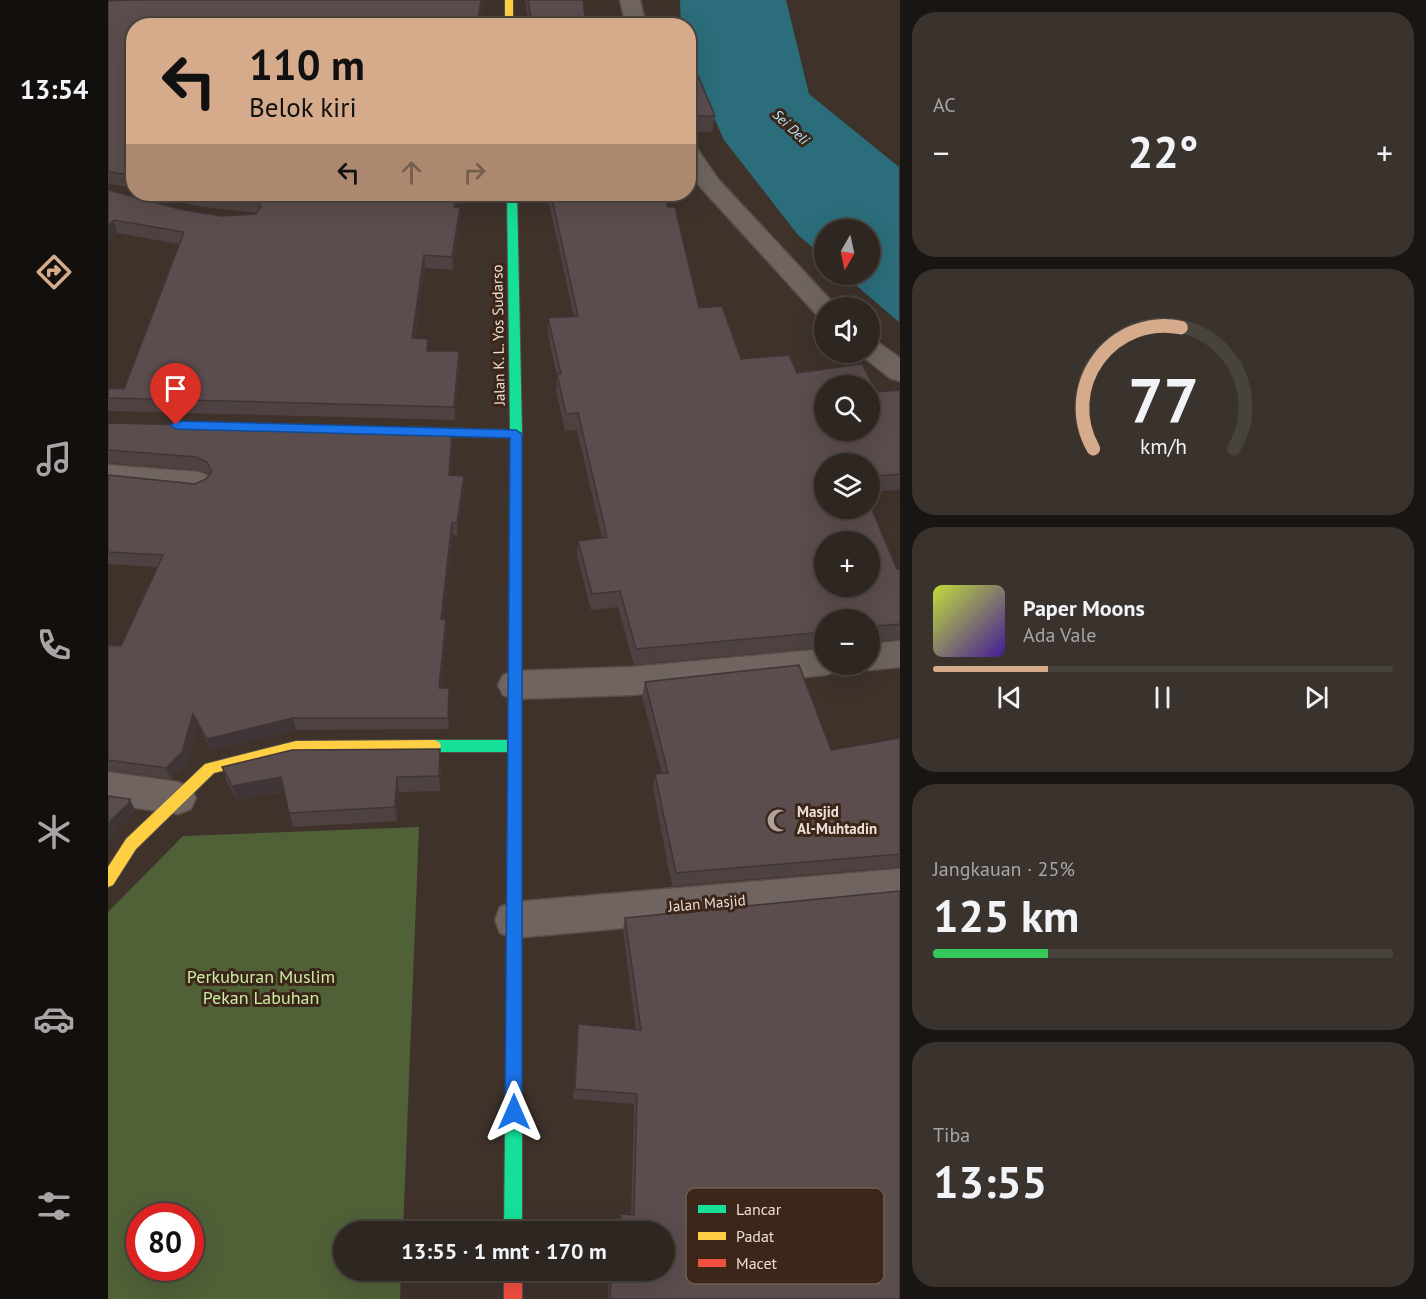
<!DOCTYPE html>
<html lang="id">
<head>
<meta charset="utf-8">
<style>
	body { margin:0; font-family:"PT Sans",sans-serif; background:#3a322d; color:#f1f3f6; height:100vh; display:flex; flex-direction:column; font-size:22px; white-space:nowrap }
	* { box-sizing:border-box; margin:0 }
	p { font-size:20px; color:#a7a5a5 }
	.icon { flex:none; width:33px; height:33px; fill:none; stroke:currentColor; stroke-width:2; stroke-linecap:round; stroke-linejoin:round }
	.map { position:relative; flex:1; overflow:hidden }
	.details { display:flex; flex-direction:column; gap:12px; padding:12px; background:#191512; width:526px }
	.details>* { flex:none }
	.guide { position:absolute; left:18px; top:18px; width:570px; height:183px; border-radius:24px; box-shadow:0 6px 24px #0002,0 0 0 2px #49433e; background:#d6ab8b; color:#111; overflow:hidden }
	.needle { width:39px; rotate:189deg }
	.controls { position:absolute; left:706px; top:219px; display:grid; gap:12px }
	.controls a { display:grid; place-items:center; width:66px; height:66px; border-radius:50%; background:#2e2620; box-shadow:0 6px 24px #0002,0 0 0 2px #49433e; font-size:30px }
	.speed { position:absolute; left:18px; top:1203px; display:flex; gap:12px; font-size:30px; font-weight:700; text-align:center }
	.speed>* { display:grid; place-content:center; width:78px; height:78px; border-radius:50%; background:#2e2620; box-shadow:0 6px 24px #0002,0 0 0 2px #49433e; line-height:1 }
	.speed .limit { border:9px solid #d22; background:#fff; color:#111 }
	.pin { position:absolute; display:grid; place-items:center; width:51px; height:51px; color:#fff; margin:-62px -26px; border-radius:50% 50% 50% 0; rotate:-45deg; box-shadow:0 0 6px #0007 }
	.pin .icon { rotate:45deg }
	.me { position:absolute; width:66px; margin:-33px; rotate:0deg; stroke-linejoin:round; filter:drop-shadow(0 0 4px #0008) }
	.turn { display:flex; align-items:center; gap:21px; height:126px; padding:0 24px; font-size:27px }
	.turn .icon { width:78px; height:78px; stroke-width:2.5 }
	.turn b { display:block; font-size:42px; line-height:51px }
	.lanes { display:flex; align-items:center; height:57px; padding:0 24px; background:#0003; justify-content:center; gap:30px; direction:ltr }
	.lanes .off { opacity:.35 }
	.big { font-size:45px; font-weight:600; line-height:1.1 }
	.details .card { flex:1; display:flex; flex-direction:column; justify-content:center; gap:9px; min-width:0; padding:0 21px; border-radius:24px; background:#3a322d }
	.details .dial { align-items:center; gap:0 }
	.dial svg { height:156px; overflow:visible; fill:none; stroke:#49433e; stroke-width:7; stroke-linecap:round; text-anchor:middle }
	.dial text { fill:#f1f3f6; stroke:none }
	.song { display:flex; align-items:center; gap:18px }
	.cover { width:72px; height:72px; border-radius:9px; background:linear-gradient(135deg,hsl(70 70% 55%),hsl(260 70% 35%)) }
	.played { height:6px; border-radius:3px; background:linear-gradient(90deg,#d6ab8b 25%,#49433e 25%) }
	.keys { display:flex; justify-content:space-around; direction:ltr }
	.heat { display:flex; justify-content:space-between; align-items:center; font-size:33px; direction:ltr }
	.charge { height:9px; border-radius:4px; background:linear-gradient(90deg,#34c759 25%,#49433e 0) }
	.trip { position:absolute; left:225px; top:1221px; width:342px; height:60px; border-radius:30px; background:#2e2620; box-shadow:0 6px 24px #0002,0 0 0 2px #49433e; font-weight:600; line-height:60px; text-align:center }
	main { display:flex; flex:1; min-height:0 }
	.menu { display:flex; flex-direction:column; width:108px; justify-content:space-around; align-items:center; background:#120f0d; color:#a7a5a5 }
	.menu .icon { width:42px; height:42px }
	.menu .selected { color:#d6ab8b }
	.menu b { font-size:27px; color:#f1f3f6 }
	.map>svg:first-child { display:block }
	.green { fill:#506138; fill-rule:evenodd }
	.water { fill:#2b6d7a }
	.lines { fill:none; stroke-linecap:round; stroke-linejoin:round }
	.street-casing { stroke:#584e47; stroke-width:3 }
	.fast-casing { stroke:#584e47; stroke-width:2 }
	.slow-casing { stroke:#584e47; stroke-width:2 }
	.jam-casing { stroke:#584e47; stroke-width:2 }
	.street { fill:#6f645f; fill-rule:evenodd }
	.fast { fill:#16e098; fill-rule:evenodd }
	.slow { fill:#ffcf43; fill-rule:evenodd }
	.jam { fill:#f24e42; fill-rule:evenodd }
	.wall { fill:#4e4142 }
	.shaded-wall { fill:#403536 }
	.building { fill:#5b4c4d; stroke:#403536; stroke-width:1.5; fill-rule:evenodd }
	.route { fill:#1a73e8; stroke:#114b97; stroke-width:1.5 }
	.labels { text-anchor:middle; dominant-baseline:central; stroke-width:6; stroke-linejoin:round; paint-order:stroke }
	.far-water-label { font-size:14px; font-style:italic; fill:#b1ecfb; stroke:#3b2619 }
	.street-label { font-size:15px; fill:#edded6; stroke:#3b2619 }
	.poi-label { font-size:15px; font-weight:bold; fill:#edded6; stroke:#3b2619; text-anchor:start }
	.near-park-label { font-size:18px; fill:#caeda2; stroke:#3b2619 }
	.key { fill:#3b2619; stroke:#705d52; stroke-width:1.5 }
	.key-label { font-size:16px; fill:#edded6 }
</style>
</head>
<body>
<main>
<nav class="menu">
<b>13:54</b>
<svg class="icon selected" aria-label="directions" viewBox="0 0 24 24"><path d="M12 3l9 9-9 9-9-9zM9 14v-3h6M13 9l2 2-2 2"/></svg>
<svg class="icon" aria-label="music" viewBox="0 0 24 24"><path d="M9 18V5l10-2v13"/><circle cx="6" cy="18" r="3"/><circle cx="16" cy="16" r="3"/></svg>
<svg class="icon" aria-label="phone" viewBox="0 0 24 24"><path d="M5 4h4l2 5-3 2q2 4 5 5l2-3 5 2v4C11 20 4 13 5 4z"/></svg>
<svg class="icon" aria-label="climate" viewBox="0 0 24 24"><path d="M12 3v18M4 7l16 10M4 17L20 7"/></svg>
<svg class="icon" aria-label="car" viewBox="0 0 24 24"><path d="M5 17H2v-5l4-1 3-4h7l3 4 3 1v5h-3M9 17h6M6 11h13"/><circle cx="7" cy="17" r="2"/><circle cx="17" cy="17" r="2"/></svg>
<svg class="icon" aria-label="filters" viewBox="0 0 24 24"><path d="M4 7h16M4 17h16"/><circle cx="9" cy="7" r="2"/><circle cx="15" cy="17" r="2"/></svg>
</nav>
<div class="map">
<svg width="792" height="1299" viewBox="0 0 792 1299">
	<rect width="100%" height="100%" fill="#3e322b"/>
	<path class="green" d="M 311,827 L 295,1231 L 236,1232 L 236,1270 L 293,1271 L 292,1299 L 0,1299 L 0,912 L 75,836 ZM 82,1216 L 82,1268 L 32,1268 L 32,1216 Z"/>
	<path class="water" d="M 572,0 L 678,0 L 701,94 L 791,167 L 791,322 L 736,275 L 762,274 L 762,230 L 717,230 L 717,258 L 690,235 L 616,140 L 581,62 L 580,26 L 573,25 Z"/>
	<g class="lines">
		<defs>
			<path id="street" d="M 512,0 L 532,0 L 538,26 L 518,26 Z
				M 580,145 L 588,147 L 610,179 L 730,308 L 717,308 L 717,316 L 708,314 L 594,189 L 580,170 Z
				M 762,340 L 771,343 L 792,358 L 792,381 L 782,378 L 753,355 L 751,352 L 762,352 Z
				M 0,465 L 91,472 L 101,476 L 106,483 L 101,490 L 91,494 L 0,487 Z
				M 792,641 L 792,667 L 762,670 L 750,666 L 749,664 L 762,664 L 762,644 Z
				M 717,649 L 717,664 L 732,664 L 729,671 L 717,675 L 524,695 L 407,699 L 395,695 L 390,685 L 395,675 L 407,671 L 524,667 Z
				M 0,772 L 70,782 L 83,787 L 88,798 L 83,809 L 70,814 L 0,804 Z
				M 792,869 L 792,903 L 406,938 L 392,933 L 387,920 L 392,907 L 406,902 Z"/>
			<path id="fast" d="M 399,194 L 409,194 L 414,434 L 414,723 L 412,727 L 407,729 L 402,727 L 400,723 L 402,438 L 299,435 L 293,431 L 299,427 L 402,430 Z
				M 326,740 L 407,740 L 412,742 L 414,746 L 412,750 L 407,752 L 326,752 L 321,750 L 319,746 L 321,742 Z
				M 406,1027 L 412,1029 L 414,1035 L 414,1232 L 396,1232 L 398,1035 L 400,1029 Z"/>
			<path id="slow" d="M 397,0 L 405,0 L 405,26 L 397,26 Z
				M 407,717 L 412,719 L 414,723 L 414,1035 L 412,1041 L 406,1043 L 400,1041 L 398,1035 L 400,723 L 402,719 Z
				M 326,740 L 331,742 L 333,746 L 331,750 L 326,752 L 188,753 L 106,773 L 28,849 L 5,885 L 0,887 L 0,867 L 18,839 L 97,764 L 188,741 Z"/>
			<path id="jam" d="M 396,1270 L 414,1270 L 414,1299 L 396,1299 Z"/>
		</defs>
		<use href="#street" class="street-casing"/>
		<use href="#fast" class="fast-casing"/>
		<use href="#slow" class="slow-casing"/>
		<use href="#jam" class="jam-casing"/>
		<use href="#street" class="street"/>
		<use href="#fast" class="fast"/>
		<use href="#slow" class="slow"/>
		<use href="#jam" class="jam"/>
	</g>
	<path class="wall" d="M 23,0 L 375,0 L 371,26 L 26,26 L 26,189 L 0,183 L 0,1 Z
		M 417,0 L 475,0 L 478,26 L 421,26 Z
		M 580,65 L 607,116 L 604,132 L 580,132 Z
		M 0,190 L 71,209 L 113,216 L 148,214 L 149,213 L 95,207 L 34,194 L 350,194 L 348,207 L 352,220 L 345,270 L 317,268 L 307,338 L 320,351 L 351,364 L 347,420 L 0,411 L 0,388 L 16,389 L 71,244 L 9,233 L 0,243 Z
		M 439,194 L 555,194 L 591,308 L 633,359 L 689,373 L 769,392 L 792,390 L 792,490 L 762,492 L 762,464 L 717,464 L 789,569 L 792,568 L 792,639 L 762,642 L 717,620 L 717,648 L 717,647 L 526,665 L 510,607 L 483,610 L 469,556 L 470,541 L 494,538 L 469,430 L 457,431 L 448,390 L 449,376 L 440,335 L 440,318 L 466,317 Z
		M 0,423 L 344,432 L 345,445 L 342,475 L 356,476 L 356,489 L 349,535 L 345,535 L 335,619 L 338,619 L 338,631 L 333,688 L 341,699 L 341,729 L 188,730 L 103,750 L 90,725 L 79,764 L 63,779 L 0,770 L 0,645 L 13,646 L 49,567 L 0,564 L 0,475 L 87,484 L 98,479 L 102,474 L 91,470 L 0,463 Z
		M 537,682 L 723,750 L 792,738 L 792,867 L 564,886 L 545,788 L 547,774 L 554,773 L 534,697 Z
		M 333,764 L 332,791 L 291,792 L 289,821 L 185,827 L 176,792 L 129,800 L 119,782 L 114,767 Z
		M 517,918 L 792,1299 L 500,1299 L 500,1275 L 502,1270 L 556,1270 L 556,1232 L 510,1232 L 510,1222 L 513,1214 L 523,1215 L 526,1104 L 465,1099 L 470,1024 L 528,1030 L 515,930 Z"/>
	<path class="shaded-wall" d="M 373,0 L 375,0 L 371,26 L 369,26 Z
		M 347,194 L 350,194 L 346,220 L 346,207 Z
		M 352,207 L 352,220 L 345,270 L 344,257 Z
		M 6,220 L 9,233 L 0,243 L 0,226 Z
		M 316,255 L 317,268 L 305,351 L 304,338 Z
		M 351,351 L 351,364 L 347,420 L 346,407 Z
		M 344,432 L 345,445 L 342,488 L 341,475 Z
		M 356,476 L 356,489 L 349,535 L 349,523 Z
		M 344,523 L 345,535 L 334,631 L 333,619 Z
		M 338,619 L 338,631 L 332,699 L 331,688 Z
		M 762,633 L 766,633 L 762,642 Z
		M 341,688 L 341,729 L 340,718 Z
		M 85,714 L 90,725 L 79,764 L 63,779 L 58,768 Z
		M 185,718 L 188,730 L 103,750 L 99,739 Z
		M 332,749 L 333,764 L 332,791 L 331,776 Z
		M 173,777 L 177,791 L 129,800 L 124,786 Z
		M 289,777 L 291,792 L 289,821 L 287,807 Z
		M 22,799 L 27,810 L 25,814 L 8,830 L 0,843 L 0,824 Z"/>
	<path class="building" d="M 23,0 L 373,0 L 369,26 L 26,26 L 26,180 L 23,176 L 0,171 L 0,1 Z
		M 420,0 L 475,0 L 478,26 L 424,26 Z
		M 585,64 L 607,116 L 580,116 L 580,65 Z
		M 0,190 L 71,209 L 113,216 L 148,214 L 153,206 L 148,200 L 90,194 L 347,194 L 346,207 L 352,207 L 344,257 L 316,255 L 304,338 L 320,339 L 319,351 L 351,351 L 346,407 L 0,398 L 0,388 L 16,389 L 76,232 L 6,220 L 0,226 Z
		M 443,194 L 555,194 L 560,207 L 567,207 L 591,308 L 614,306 L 633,359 L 681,355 L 689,373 L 754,364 L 769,392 L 792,390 L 792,474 L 762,477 L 762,464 L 717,464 L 717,508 L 762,508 L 762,505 L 789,569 L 792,568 L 792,624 L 768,626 L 766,633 L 762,633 L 762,620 L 717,620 L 717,632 L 528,649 L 512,591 L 484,594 L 470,541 L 499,537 L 470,413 L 458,414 L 449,374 L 453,374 L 440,318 L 470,316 ZM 717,386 L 762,386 L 762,430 L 717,430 ZM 717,542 L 762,542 L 762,586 L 717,586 Z
		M 0,423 L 344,432 L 341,475 L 356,476 L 349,523 L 344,523 L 333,619 L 338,619 L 331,688 L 341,688 L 340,718 L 185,718 L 99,739 L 85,714 L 74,752 L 58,768 L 0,760 L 0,645 L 13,646 L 55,555 L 0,552 L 0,475 L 87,484 L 98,479 L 104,472 L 99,462 L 88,457 L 0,450 Z
		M 691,665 L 723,750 L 792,738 L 792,854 L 568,873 L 547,774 L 560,773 L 537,682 Z
		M 332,749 L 331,776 L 289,777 L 287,807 L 181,813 L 173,777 L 124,786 L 114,767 L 184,750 Z
		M 0,796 L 22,799 L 20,804 L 3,820 L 0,824 Z
		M 792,891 L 792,1299 L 502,1299 L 503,1270 L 556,1270 L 556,1232 L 512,1232 L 513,1214 L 526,1215 L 529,1094 L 467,1089 L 470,1024 L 533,1030 L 517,918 Z"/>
	<path class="route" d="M 68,421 L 408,430 L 414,434 L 414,1112 L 412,1118 L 406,1120 L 399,1118 L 397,1112 L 402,438 L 68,429 L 62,425 Z"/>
	<defs>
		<symbol id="mosque-bare" viewBox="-9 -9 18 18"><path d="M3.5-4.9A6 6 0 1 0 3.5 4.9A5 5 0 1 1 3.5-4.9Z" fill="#b0a29a" stroke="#3b2619" stroke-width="2.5" paint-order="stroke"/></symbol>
	</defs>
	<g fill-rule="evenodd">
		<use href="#mosque-bare" x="654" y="804" width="33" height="33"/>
	</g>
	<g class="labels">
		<g class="far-water-label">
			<text transform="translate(683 127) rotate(43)">Sei Deli</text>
		</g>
		<g class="street-label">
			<text transform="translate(390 335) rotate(-91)">Jalan K. L. Yos Sudarso</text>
			<text transform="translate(599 903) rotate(-5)">Jalan Masjid</text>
		</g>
		<g class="poi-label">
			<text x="689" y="811">Masjid<tspan x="689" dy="17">Al-Muhtadin</tspan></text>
		</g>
		<g class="near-park-label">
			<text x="153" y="976">Perkuburan Muslim<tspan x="153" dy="21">Pekan Labuhan</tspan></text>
		</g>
	</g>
	<rect x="578" y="1188" width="198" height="96" rx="9" class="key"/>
	<rect x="590" y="1205" width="28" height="8" fill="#16e098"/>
	<rect x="590" y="1232" width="28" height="8" fill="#ffcf43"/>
	<rect x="590" y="1259" width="28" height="8" fill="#f24e42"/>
	<g class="key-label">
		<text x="628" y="1215">Lancar</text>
		<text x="628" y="1242">Padat</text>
		<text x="628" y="1269">Macet</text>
	</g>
</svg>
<div class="controls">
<a><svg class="needle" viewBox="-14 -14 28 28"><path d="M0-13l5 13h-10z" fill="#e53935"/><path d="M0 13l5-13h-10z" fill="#a7a5a5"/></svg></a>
<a><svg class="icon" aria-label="sound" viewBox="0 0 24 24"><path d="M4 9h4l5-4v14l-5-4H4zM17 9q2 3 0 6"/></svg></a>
<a><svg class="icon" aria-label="search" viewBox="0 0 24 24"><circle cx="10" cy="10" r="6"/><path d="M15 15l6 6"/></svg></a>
<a><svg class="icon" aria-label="layers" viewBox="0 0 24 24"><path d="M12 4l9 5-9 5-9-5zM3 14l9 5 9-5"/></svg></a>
<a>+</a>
<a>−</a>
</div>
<div class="speed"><div class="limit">80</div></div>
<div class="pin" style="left:68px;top:425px;background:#d93025"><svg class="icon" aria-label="arrive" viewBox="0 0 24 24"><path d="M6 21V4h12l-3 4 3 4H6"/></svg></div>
<svg class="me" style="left:406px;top:1112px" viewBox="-20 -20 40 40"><path d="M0-17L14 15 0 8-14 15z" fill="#1a73e8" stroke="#fff" stroke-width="4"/></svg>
<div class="trip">13:55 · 1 mnt · 170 m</div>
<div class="guide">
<div class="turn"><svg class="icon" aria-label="left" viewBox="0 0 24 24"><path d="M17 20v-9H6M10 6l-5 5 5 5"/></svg><div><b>110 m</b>Belok kiri</div></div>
<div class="lanes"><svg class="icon" aria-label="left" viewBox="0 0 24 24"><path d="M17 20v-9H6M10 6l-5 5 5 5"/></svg><svg class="icon off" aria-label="ahead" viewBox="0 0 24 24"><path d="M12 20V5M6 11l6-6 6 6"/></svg><svg class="icon off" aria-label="right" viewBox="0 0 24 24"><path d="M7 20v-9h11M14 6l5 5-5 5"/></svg></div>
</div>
</div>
<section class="details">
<div class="card"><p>AC</p>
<div class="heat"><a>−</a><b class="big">22°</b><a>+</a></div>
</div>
<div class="card dial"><svg viewBox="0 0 100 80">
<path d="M14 69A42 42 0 1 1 86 69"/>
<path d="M14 69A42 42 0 0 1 59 7" stroke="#d6ab8b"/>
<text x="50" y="56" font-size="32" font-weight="700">77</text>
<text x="50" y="72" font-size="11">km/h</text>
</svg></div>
<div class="card">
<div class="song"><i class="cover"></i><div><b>Paper Moons</b><p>Ada Vale</p></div></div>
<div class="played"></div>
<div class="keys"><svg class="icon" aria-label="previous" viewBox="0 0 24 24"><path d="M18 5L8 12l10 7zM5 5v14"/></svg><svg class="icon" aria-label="pause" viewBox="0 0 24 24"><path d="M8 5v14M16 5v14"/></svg><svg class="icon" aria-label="next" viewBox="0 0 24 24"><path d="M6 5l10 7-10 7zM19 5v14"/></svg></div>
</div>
<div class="card"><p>Jangkauan · 25%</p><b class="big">125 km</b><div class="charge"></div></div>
<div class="card"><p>Tiba</p><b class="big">13:55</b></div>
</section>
</main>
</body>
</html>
